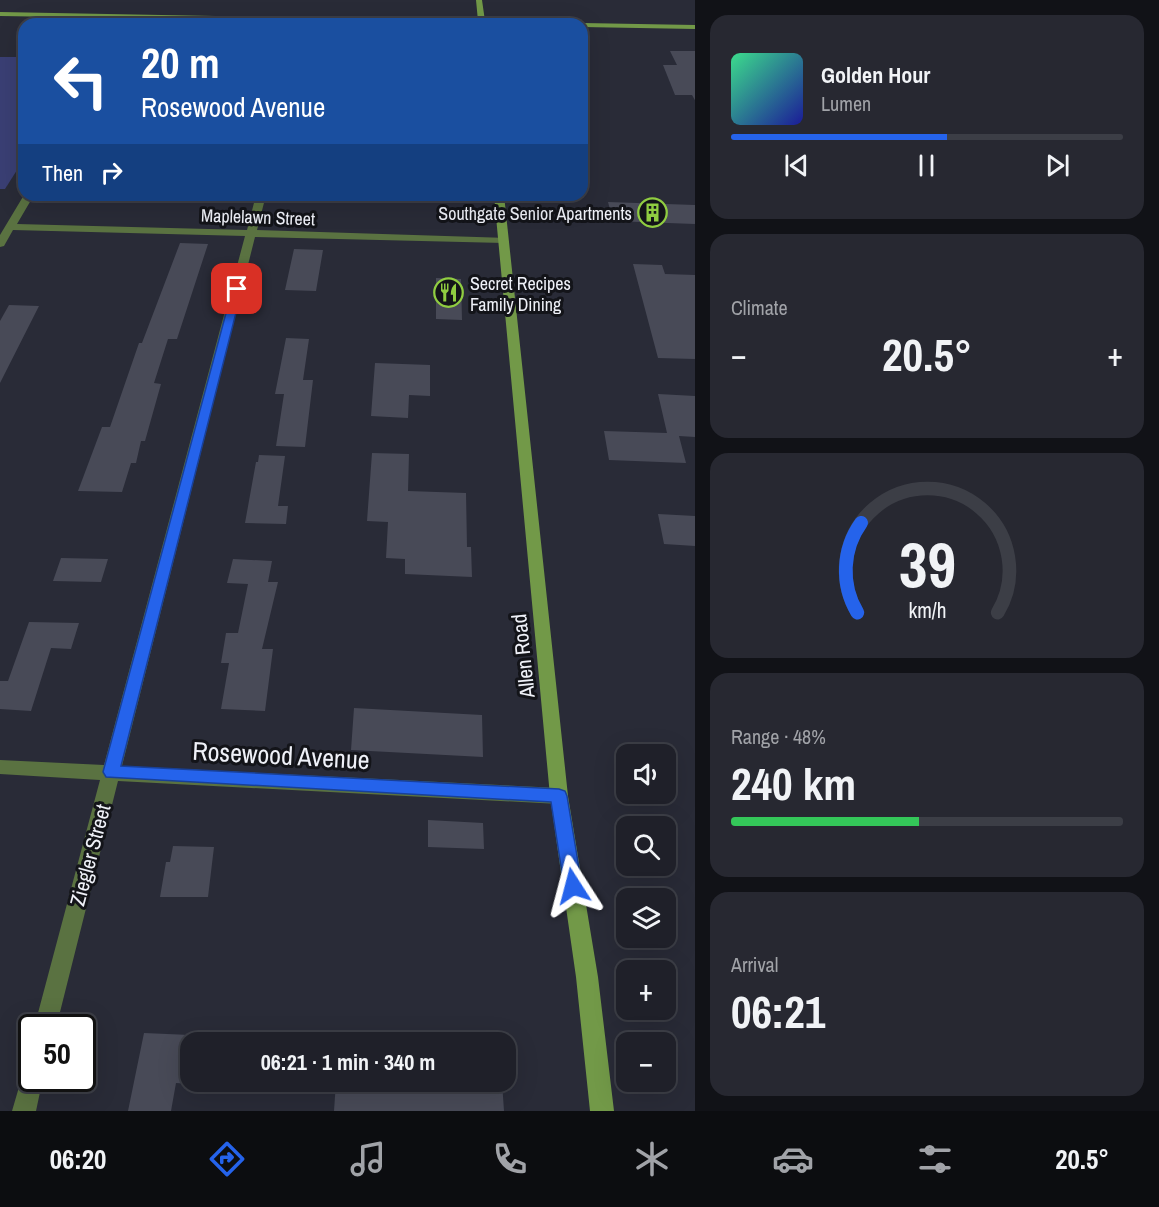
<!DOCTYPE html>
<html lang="en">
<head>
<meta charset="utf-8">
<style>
	body { margin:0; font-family:"Archivo Narrow",sans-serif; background:#272831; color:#f1f3f6; height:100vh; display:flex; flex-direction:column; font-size:22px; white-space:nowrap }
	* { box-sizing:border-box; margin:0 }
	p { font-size:20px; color:#a1a3a8 }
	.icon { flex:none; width:33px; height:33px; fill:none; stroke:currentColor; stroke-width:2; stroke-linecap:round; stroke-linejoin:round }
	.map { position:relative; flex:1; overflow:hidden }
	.drawer { display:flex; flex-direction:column; gap:15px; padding:15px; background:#111217; width:464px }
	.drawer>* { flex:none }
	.hud { position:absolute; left:18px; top:18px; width:570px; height:183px; border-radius:18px; box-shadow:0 6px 24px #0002,0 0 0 2px #3c3e46; background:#1a4fa0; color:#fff; overflow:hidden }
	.tools { position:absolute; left:616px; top:744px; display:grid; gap:12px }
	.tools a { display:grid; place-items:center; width:60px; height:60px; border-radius:12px; background:#1f2029; box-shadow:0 6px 24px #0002,0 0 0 2px #3c3e46; font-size:30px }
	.speed { position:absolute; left:18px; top:1014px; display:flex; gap:12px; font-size:30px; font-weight:700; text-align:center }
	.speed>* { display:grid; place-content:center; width:78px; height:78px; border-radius:50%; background:#1f2029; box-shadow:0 6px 24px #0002,0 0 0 2px #3c3e46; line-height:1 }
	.speed .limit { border:3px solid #111; border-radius:9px; background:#fff; color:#111 }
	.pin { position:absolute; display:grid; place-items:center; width:51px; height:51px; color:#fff; margin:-26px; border-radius:12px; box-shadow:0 3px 9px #0006 }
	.me { position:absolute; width:66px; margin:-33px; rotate:351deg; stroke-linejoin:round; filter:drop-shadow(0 0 4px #0008) }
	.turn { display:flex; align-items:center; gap:21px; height:126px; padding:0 24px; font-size:27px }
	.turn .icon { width:78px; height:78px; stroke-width:2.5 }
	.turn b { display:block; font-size:42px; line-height:51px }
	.then { display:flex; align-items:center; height:57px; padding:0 24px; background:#0003; gap:12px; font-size:22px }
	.big { font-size:45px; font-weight:800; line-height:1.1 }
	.drawer .tile { flex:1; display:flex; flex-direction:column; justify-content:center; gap:9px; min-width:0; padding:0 21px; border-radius:18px; background:#272831 }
	.drawer .dial { align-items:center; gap:0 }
	.dial svg { height:156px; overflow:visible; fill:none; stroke:#3c3e46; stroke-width:7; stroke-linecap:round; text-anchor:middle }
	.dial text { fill:#f1f3f6; stroke:none }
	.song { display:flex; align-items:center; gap:18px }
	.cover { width:72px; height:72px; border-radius:9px; background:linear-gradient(135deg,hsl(150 70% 55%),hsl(240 70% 35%)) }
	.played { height:6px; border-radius:3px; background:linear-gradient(90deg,#2563eb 55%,#3c3e46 55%) }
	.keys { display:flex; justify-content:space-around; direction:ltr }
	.heat { display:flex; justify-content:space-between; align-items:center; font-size:33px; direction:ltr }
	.charge { height:9px; border-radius:4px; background:linear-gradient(90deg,#34c759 48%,#3c3e46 0) }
	.trip { position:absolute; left:180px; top:1032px; width:336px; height:60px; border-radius:18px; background:#1f2029; box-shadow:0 6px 24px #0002,0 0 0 2px #3c3e46; font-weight:800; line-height:60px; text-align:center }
	.menu { display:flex; height:96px; justify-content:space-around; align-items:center; background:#0c0d10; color:#a1a3a8 }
	.menu .icon { width:42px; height:42px }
	.menu .on { color:#2563eb }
	.menu b { font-size:27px; color:#f1f3f6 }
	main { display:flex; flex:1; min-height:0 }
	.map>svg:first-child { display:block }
	.green { fill:#3a3f74 }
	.building { fill:#484a57 }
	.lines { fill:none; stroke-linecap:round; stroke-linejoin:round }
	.minor { fill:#5a7241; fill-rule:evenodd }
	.secondary { fill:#729948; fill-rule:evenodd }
	.route { fill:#2563eb; stroke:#184099; stroke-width:1.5 }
	.labels { text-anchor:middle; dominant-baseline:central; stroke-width:6; stroke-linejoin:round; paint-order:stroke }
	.far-poi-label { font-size:18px; fill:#eff1f8; stroke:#131419; text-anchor:end }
	.far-street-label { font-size:18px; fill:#eff1f8; stroke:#131419 }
	.street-label { font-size:21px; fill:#eff1f8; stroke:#131419 }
	.near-street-label { font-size:26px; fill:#eff1f8; stroke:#131419 }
</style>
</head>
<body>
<main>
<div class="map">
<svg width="696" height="1111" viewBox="0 0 696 1111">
	<rect width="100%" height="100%" fill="#292b37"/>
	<path class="green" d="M 0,57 L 24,57 L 24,159 L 5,189 L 0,189 Z"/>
	<path class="building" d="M 670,51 L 696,51 L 696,102 L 692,95 L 675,95 L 663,65 L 677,65 Z
		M 608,202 L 696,205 L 696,224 L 613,221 Z
		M 180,243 L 208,244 L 177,339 L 168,339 L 154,383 L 161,384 L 145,441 L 141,441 L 136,463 L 131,463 L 122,492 L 78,491 L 102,427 L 110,427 L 139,343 L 142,343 Z
		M 294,249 L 323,250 L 316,291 L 285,290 Z
		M 633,264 L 662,265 L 665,274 L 696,275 L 696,359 L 658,358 Z
		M 436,278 L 461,279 L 462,320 L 436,319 Z
		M 9,305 L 39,306 L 0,383 L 0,321 Z
		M 286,338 L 309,339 L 303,380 L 313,380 L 305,447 L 276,446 L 284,394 L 275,394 Z
		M 375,363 L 430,365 L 430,396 L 409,395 L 408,418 L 371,416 Z
		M 658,394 L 696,396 L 696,437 L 679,436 L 686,463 L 609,460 L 604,431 L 667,433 Z
		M 372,453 L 409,454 L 408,491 L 466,493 L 467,547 L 471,547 L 472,577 L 405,574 L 405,559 L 386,558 L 388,522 L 367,521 Z
		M 259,455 L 285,456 L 278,506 L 288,506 L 286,524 L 245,523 L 256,462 L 258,462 Z
		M 658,514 L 696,516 L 696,546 L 664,544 Z
		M 61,558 L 108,559 L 101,582 L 53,581 Z
		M 233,559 L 272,561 L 268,582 L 278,582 L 262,649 L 273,649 L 265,711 L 221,709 L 229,663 L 221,663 L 226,633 L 238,633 L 248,584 L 227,583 Z
		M 29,622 L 79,623 L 71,649 L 51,648 L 31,711 L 0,709 L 0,681 L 8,681 Z
		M 354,708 L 482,715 L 483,757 L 351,750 Z
		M 428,820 L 483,823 L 484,849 L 428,847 Z
		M 173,846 L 214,847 L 208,897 L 160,897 L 166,862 L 170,862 Z
		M 144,1033 L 190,1035 L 190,1084 L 176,1083 L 171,1111 L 128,1111 Z
		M 336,1082 L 502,1082 L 504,1111 L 334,1111 Z"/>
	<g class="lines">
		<path class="minor" d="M 133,15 L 140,17 L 136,24 L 128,24 Z
			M 24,195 L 34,195 L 17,224 L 247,230 L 256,195 L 266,195 L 257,230 L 508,238 L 508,242 L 504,243 L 255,237 L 122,766 L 559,788 L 566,791 L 568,796 L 566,801 L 559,804 L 118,781 L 56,1028 L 34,1028 L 100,780 L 0,774 L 0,760 L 104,765 L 245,236 L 13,230 L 4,246 L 0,247 L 0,235 Z
			M 32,1067 L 32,1078 L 43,1078 L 36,1111 L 12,1111 L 24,1070 Z"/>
		<path class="secondary" d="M 476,0 L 482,0 L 485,21 L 517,22 L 521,24 L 0,16 L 0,12 L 478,21 Z
			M 582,23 L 696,25 L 696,29 L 582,27 L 582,24 L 579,24 Z
			M 494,195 L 504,195 L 568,796 L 598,977 L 614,1111 L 590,1111 L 576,977 L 550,796 Z"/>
	</g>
	<path class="route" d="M 233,287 L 242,289 L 121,766 L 559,789 L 565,791 L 567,796 L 582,886 L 579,892 L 573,894 L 567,892 L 564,886 L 551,802 L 106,777 L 103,772 Z"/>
	<defs>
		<symbol id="building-ring" viewBox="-11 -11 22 22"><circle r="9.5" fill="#131419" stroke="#90cd41" stroke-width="1.5"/><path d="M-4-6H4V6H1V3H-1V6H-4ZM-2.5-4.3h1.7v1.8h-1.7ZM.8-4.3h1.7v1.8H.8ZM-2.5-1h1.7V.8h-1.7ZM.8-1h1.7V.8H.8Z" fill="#90cd41"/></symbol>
		<symbol id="restaurant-ring" viewBox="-11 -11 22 22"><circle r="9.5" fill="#131419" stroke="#90cd41" stroke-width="1.5"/><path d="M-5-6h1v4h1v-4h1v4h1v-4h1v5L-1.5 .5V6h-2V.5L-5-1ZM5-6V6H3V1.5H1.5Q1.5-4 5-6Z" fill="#90cd41"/></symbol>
	</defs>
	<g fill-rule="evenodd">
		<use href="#building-ring" x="636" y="196" width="33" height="33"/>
		<use href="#restaurant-ring" x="432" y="276" width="33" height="33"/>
	</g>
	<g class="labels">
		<g class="far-poi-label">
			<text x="632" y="213">Southgate Senior Apartments</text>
			<text x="470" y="283" text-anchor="start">Secret Recipes<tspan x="470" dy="21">Family Dining</tspan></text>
		</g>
		<g class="far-street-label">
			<text transform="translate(258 217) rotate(2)">Maplelawn Street</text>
		</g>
		<g class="street-label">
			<text transform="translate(523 656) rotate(-96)">Allen Road</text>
			<text transform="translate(90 855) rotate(-75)">Ziegler Street</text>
		</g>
		<g class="near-street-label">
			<text transform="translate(281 755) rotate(3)">Rosewood Avenue</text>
		</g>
	</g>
</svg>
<div class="tools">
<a><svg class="icon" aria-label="sound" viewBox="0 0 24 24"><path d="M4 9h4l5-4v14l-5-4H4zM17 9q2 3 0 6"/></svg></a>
<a><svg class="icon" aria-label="search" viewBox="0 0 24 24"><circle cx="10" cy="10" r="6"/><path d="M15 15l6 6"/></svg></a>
<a><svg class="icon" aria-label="layers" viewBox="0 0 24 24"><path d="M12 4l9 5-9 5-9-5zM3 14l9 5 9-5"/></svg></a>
<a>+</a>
<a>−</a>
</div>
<div class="speed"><div class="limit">50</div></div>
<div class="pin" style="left:237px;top:289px;background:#d93025"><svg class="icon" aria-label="arrive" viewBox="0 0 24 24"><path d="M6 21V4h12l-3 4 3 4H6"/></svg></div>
<svg class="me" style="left:573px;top:886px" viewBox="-20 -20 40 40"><path d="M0-17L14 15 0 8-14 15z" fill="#2563eb" stroke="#fff" stroke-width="4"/></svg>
<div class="trip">06:21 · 1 min · 340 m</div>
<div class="hud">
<div class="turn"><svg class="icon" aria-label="left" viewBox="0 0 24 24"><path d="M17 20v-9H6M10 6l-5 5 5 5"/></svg><div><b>20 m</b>Rosewood Avenue</div></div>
<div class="then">Then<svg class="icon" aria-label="right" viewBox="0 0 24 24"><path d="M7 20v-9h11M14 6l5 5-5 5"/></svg></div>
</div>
</div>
<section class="drawer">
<div class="tile">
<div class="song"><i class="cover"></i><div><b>Golden Hour</b><p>Lumen</p></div></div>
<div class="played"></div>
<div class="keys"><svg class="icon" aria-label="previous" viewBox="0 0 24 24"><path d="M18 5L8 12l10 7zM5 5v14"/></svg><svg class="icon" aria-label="pause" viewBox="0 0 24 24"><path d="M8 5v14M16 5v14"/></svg><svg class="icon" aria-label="next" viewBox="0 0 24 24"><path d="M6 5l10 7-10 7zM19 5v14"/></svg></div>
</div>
<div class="tile"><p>Climate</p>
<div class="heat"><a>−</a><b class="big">20.5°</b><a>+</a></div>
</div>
<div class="tile dial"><svg viewBox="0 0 100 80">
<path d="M14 69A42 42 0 1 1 86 69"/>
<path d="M14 69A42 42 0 0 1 16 23" stroke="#2563eb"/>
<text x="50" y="56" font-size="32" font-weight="700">39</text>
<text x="50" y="72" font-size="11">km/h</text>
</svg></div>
<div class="tile"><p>Range · 48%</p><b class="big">240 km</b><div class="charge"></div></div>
<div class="tile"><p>Arrival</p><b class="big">06:21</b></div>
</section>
</main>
<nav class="menu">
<b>06:20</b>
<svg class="icon on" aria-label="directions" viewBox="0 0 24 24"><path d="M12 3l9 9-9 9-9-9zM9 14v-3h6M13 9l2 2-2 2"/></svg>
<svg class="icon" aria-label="music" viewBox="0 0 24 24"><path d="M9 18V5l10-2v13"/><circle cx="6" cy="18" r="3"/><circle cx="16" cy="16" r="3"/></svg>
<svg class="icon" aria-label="phone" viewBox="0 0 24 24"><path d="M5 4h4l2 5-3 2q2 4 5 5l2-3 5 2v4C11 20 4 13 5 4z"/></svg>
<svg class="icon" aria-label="climate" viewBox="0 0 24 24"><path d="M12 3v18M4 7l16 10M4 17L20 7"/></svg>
<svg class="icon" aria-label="car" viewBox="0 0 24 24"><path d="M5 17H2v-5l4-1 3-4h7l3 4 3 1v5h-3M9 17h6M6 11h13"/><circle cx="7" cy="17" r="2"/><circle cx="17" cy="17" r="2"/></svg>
<svg class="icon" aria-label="filters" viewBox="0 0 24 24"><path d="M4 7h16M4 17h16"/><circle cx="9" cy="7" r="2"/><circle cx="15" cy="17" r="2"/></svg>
<b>20.5°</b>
</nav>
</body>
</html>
